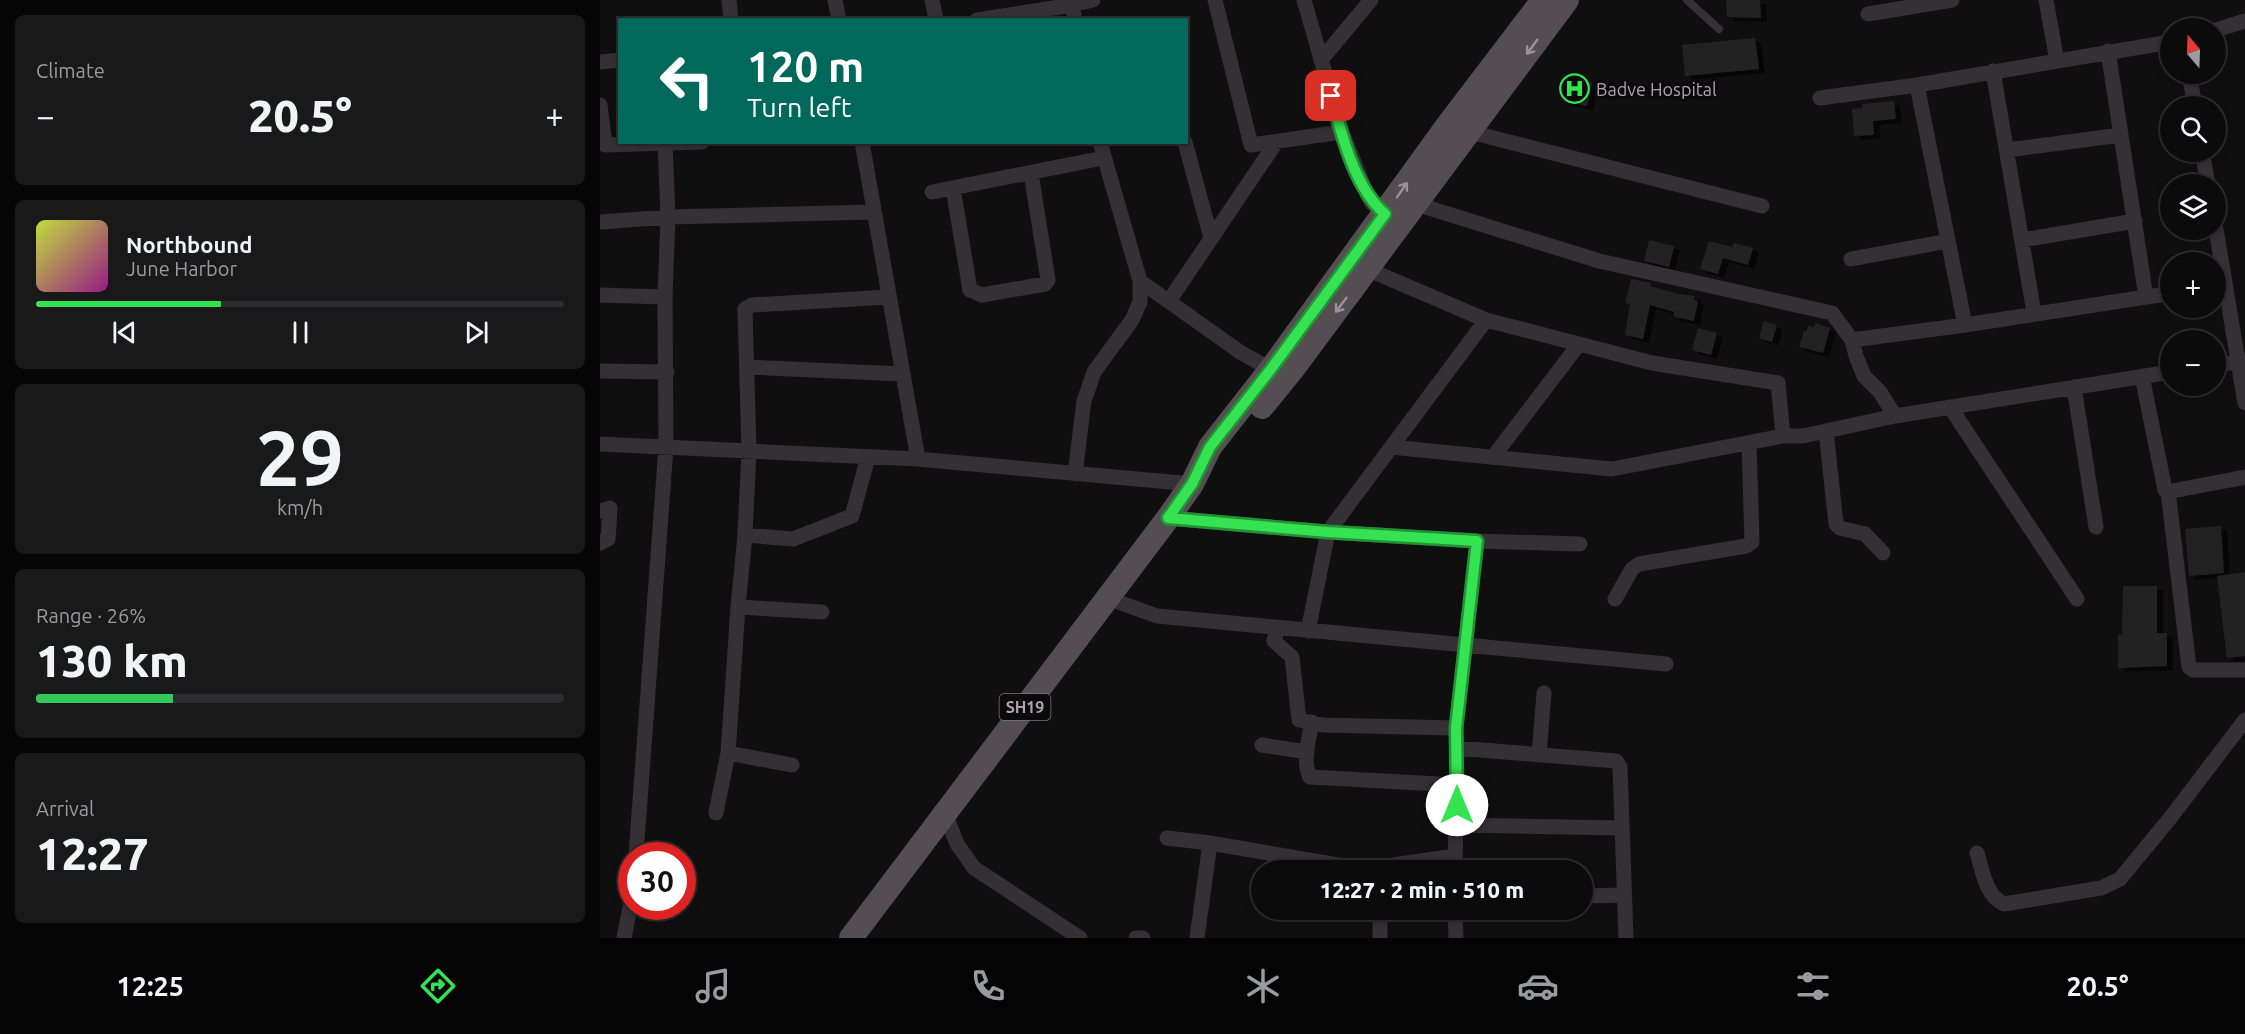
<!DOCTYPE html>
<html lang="en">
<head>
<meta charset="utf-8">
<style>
	body { margin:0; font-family:Ubuntu,sans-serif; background:#1a191a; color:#f1f3f6; height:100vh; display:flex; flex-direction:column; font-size:22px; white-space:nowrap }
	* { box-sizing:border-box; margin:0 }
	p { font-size:20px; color:#9a9b9d }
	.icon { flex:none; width:33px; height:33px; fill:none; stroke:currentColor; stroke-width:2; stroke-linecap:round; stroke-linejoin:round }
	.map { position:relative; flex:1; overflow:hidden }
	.panel { display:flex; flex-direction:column; gap:15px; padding:15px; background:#070607; width:600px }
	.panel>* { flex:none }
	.banner { position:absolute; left:18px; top:18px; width:570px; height:126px; border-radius:0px; box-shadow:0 3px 9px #0003,0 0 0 2px #2c2b2d; background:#00695c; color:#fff; overflow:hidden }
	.needle { width:39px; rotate:341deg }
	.buttons { position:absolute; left:1560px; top:18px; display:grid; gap:12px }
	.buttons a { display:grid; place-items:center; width:66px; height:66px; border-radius:50%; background:#0c0b0c; box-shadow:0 3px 9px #0003,0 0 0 2px #2c2b2d; font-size:30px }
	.speed { position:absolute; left:18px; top:842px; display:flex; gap:12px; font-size:30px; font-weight:700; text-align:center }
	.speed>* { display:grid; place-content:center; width:78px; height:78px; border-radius:50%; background:#0c0b0c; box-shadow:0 3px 9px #0003,0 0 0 2px #2c2b2d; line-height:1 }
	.speed .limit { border:9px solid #d22; background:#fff; color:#111 }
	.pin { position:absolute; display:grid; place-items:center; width:51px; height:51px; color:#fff; margin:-26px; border-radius:12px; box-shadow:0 3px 9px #0006 }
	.me { position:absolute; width:66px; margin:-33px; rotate:0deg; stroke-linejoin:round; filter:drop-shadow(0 0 4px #0008) }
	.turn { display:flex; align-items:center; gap:21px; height:126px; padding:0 30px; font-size:27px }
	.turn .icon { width:78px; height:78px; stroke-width:2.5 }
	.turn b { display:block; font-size:42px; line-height:51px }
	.big { font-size:45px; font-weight:800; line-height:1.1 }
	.panel .widget { flex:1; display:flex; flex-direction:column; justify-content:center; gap:9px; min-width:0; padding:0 21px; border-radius:9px; background:#1a191a }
	.panel .dial { align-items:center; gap:0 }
	.dial b { font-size:78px; line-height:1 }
	.song { display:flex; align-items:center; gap:18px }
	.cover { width:72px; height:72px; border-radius:9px; background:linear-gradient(135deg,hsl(70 70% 55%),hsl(310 70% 35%)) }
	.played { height:6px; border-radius:3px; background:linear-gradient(90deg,#35e252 35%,#2c2b2d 35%) }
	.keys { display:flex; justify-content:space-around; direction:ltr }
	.heat { display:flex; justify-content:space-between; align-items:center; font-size:33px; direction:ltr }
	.charge { height:9px; border-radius:4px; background:linear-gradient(90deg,#34c759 26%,#2c2b2d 0) }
	.trip { position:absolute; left:651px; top:860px; width:342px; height:60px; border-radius:30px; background:#0c0b0c; box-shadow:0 3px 9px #0003,0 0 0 2px #2c2b2d; font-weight:800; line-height:60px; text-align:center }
	.dock { display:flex; height:96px; justify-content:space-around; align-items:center; background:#050405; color:#9a9b9d }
	.dock .icon { width:42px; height:42px }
	.dock .on { color:#35e252 }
	.dock b { font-size:27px; color:#f1f3f6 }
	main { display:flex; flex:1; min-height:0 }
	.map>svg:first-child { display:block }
	.building { fill:#242223; filter:url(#shadow) }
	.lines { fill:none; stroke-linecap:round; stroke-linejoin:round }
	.service { stroke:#353033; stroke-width:8 }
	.minor { stroke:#353033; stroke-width:15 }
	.primary { stroke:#544d52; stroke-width:24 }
	.oneway { stroke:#9e909b }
	.route-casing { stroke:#229335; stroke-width:15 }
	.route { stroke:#35e252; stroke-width:10 }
	.labels { text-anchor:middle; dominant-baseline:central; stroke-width:6; stroke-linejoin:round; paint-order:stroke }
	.shield { fill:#0b0a0b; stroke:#7e747c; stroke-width:1.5 }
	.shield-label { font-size:16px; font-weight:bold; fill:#b0a1ad }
	.poi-label { font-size:18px; fill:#b0a1ad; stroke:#0b0a0b; text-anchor:start }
</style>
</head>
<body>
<main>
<section class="panel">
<div class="widget"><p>Climate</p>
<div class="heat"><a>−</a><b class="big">20.5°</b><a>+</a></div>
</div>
<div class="widget">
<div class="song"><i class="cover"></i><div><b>Northbound</b><p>June Harbor</p></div></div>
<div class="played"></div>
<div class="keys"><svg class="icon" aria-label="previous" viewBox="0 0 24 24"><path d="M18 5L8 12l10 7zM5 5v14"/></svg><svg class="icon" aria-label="pause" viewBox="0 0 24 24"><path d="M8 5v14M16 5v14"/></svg><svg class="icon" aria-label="next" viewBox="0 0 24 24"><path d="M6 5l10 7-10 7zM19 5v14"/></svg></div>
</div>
<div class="widget dial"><b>29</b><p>km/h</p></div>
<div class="widget"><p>Range · 26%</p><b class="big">130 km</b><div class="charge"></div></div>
<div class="widget"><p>Arrival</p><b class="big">12:27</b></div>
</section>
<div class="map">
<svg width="1645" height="938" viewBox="0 0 1645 938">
	<defs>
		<filter id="shadow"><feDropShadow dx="6" dy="4" stdDeviation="0" flood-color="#0009"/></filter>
	</defs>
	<rect width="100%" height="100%" fill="#100f10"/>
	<path class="building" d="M 1126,0 L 1160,0 L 1161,18 L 1127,17 Z
		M 1155,38 L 1159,69 L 1085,76 L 1082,45 Z
		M 969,77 L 992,83 L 987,106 L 963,101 Z
		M 1294,101 L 1296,119 L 1273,121 L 1274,135 L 1254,136 L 1252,109 L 1262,108 L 1262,104 Z
		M 1049,240 L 1074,246 L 1069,267 L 1044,261 Z
		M 1109,241 L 1132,247 L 1134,243 L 1153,248 L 1148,265 L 1123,258 L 1118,274 L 1100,269 Z
		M 1031,279 L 1051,283 L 1050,286 L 1078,294 L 1095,296 L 1094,300 L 1098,301 L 1094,321 L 1074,317 L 1074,312 L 1050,305 L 1043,339 L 1025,335 L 1030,304 L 1025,303 Z
		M 1164,321 L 1177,325 L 1172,342 L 1159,338 Z
		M 1215,323 L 1230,328 L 1223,353 L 1199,347 L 1204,331 L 1207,331 L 1208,326 L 1214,327 Z
		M 1098,328 L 1117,333 L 1111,355 L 1092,350 Z
		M 1621,526 L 1624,573 L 1589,576 L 1585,529 Z
		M 1645,572 L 1645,656 L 1627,658 L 1617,576 Z
		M 1523,586 L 1557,586 L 1557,633 L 1567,633 L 1567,666 L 1518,668 L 1518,635 L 1522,635 Z"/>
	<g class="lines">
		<path class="service" d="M 1087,0 L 1119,29"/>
		<path class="minor" d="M 129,0 L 131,20
			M 235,0 L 239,20
			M 332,0 L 336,20
			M 615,0 L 651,145 L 742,132 L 767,194 L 772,203 L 791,218
			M 704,0 L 742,132
			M 1446,0 L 1457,61
			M 1268,14 L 1352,0
			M 377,20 L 472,5 L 471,0
			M 475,20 L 472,5 L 493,0
			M 1616,30 L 1645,21
			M 1508,51 L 1546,297 L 1570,294
			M 721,60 L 771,0
			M 0,62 L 20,60
			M 1393,71 L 1434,313
			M 1589,74 L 1595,106
			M 1317,85 L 1365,325
			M 1220,98 L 1317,85 L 1570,42
			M 0,105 L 5,145 L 102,142
			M 862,130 L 1162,206
			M 262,142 L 318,459
			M 585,142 L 611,238
			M 1407,150 L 1521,135
			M 1602,152 L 1608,184
			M 353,188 L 370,290 L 382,295 L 445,284 L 448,280 L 431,173
			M 332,192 L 503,158
			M 816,204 L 999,261 L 1232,313 L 1252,340 L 1256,356 L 1264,376 L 1280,392 L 1295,416
			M 0,222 L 68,217 L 65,142
			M 1616,229 L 1645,403
			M 1422,240 L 1535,221
			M 1251,259 L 1348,241
			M 767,269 L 886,320 L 1052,363 L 1178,383 L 1183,436
			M 540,281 L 640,352 L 677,373
			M 0,295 L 65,297
			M 569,301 L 677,141
			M 1252,340 L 1365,325 L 1546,297
			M 1616,365 L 1645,361
			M 147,367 L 302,374
			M 0,371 L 67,372
			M 1542,376 L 1565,490 L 1572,491 L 1645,477
			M 1474,387 L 1496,527
			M 1350,407 L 1477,599
			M 1226,431 L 1236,524 L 1240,528 L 1265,534 L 1283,553
			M 0,444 L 318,459 L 592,484
			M 791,447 L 1012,469 L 1183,436 L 1203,436 L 1295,416 L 1570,372
			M 893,457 L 979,344
			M 475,474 L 484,401 L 494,372 L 532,320 L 540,302 L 540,281 L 500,142
			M 1568,491 L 1589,667 L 1593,670 L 1645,670
			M 0,511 L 10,508 L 8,539 L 0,543
			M 568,518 L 728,532 L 877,541 L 856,728 L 857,748 L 855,870
			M 145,535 L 193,539 L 252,516 L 268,457
			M 877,541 L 980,544
			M 507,598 L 557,616 L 1066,664
			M 1015,599 L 1032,569 L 1039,564 L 1146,546 L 1152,542 L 1149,443
			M 138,607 L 222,612
			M 678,628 L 674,641 L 692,657 L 699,720 L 723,725 L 856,728
			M 708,631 L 728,532 L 886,320
			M 712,722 C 709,738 702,762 710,777 L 857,785
			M 662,745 L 707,752
			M 857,748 L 1016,761 L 1020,767 L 1026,938
			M 128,753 L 192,765
			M 939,755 L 944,693
			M 116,813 L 128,753 L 138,607 L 145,535 L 149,451 L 145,309 L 152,305 L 288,297
			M 345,813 L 357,844 L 374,868 L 480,938
			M 857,825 L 1021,828
			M 567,838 L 610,843 L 767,870
			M 1377,853 C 1383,871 1385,895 1404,904 L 1501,888 L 1520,879 L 1571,817 L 1645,720
			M 36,855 L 66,447 L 65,297 L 68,217 L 274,212
			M 780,870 L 786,866 L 855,856
			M 982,896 L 1024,895
			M 780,909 L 780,938
			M 855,909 L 856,938
			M 24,938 L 32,897
			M 536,938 L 543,938
			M 597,938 L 610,843"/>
		<path class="primary" d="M 662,407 L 692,370 L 967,0
			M 251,938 L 568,518 L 592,484 L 610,447 L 671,369 L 847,126 L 943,0"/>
	</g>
	<defs><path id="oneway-shaft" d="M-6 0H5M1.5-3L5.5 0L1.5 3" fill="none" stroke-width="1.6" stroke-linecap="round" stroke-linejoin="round" transform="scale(1.5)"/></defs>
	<g class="oneway">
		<use href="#oneway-shaft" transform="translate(932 47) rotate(126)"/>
		<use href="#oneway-shaft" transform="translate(802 190) rotate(-55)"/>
		<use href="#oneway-shaft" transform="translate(741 305) rotate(127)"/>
	</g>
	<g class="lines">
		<defs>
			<path id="route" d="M 731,96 C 742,135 754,187 785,214 L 671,369 L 610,447 L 592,484 L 568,518 L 728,532 L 877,541 L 856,728 L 857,805"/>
		</defs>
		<use href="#route" class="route-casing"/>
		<use href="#route" class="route"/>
	</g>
	<defs>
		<symbol id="hospital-ring" viewBox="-11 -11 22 22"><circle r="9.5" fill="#0b0a0b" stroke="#35e252" stroke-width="1.5"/><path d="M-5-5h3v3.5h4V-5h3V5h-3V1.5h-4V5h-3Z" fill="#35e252"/></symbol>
	</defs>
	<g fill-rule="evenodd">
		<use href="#hospital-ring" x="958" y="72" width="33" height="33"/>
	</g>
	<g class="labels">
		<rect class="shield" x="399.5" y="694" width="51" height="26" rx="4.5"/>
		<g class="shield-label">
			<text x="425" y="707">SH19</text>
		</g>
		<g class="poi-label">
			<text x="996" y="89">Badve Hospital</text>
		</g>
	</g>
</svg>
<div class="buttons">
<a><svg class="needle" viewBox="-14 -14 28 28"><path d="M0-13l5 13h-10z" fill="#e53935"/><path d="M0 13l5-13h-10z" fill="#9a9b9d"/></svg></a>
<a><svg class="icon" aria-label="search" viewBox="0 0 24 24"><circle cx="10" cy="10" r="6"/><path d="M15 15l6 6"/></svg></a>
<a><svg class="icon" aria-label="layers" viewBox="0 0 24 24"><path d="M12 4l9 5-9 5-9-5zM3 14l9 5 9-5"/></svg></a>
<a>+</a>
<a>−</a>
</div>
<div class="speed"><div class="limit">30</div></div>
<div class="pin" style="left:731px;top:96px;background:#d93025"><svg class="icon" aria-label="arrive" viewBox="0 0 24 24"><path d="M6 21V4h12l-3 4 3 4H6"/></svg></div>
<svg class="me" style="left:857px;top:805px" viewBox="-20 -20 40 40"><circle r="19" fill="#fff"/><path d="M0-13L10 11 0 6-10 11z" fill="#35e252"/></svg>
<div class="trip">12:27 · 2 min · 510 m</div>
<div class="banner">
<div class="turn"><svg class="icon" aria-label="left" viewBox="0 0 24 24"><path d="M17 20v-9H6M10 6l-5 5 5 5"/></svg><div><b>120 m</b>Turn left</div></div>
</div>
</div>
</main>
<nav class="dock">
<b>12:25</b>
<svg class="icon on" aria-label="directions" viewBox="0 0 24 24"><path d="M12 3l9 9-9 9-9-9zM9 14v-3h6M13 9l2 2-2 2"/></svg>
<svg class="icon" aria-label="music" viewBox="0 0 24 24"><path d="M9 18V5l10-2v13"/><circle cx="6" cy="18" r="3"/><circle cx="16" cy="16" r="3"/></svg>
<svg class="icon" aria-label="phone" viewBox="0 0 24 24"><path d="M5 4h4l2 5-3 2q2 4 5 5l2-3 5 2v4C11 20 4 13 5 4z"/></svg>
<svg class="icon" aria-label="climate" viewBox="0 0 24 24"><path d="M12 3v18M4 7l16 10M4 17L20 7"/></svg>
<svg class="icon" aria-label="car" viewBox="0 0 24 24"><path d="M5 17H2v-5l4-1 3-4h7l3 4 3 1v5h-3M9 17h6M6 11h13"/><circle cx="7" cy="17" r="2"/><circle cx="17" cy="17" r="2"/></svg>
<svg class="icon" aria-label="filters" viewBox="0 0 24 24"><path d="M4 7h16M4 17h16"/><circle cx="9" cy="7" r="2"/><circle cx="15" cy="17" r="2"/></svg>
<b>20.5°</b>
</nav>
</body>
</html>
